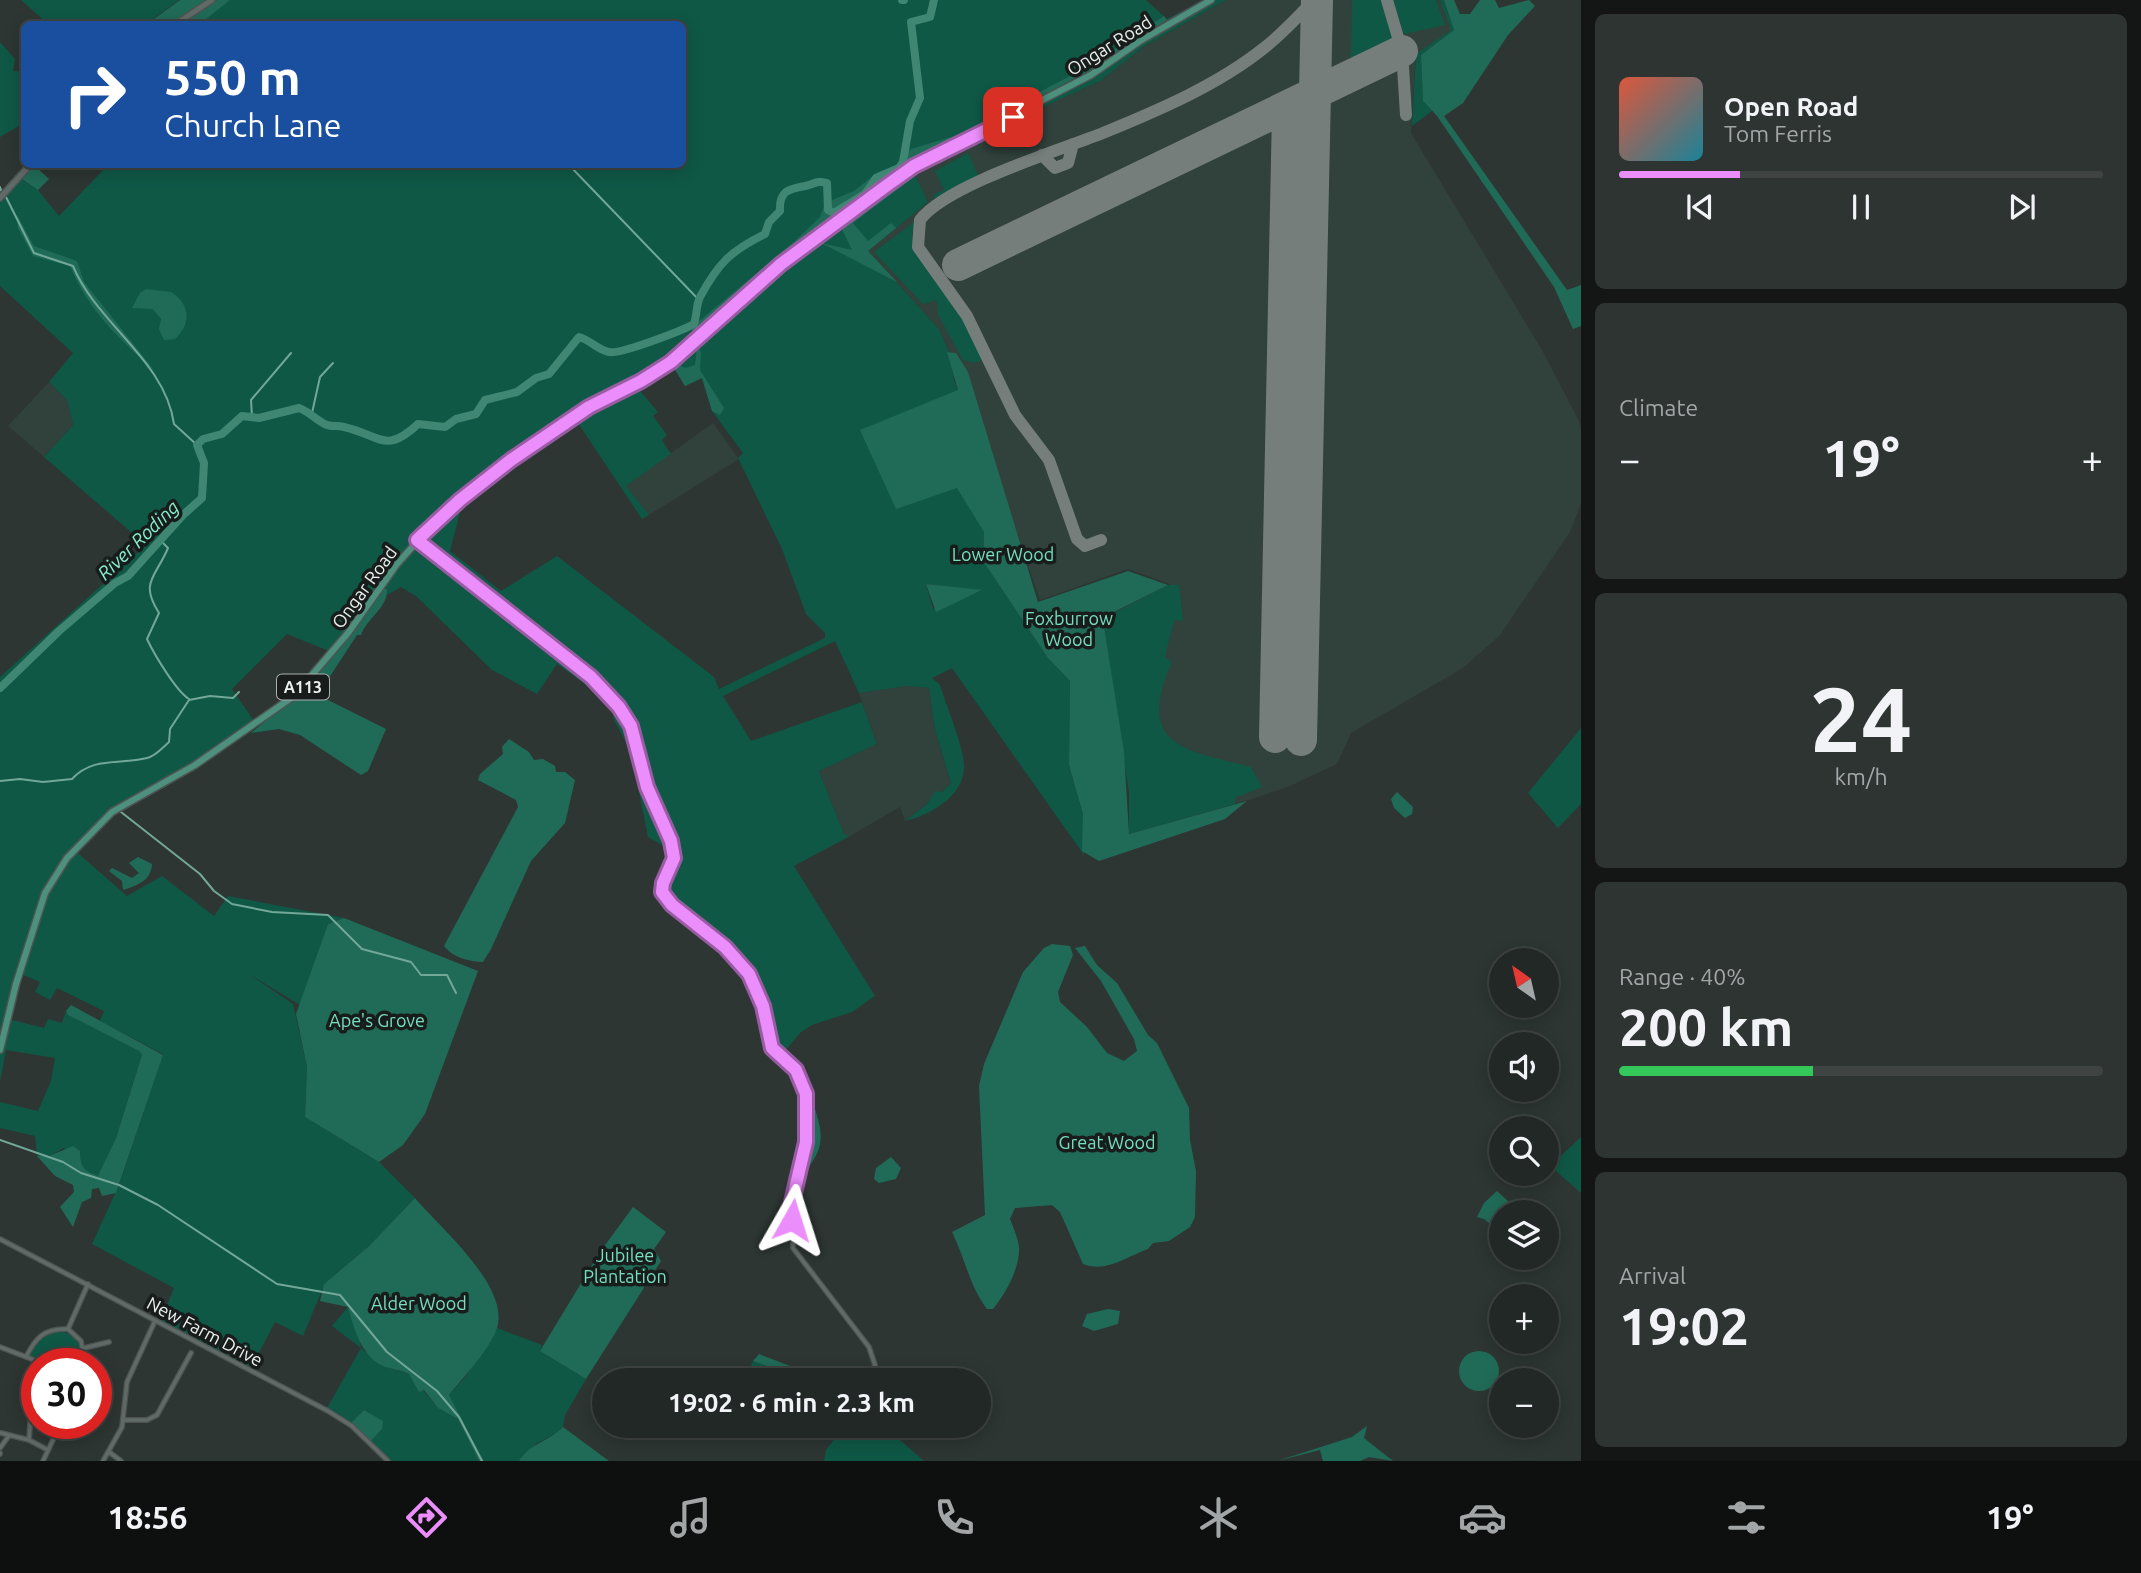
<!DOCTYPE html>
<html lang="en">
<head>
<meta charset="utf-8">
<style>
	body { margin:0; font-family:Ubuntu,sans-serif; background:#2e3432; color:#f1f3f6; height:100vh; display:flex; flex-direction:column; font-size:26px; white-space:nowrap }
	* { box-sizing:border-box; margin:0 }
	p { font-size:23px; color:#a2a6a7 }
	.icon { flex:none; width:38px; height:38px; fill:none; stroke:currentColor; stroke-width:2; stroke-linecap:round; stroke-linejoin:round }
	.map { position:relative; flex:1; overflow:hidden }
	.drawer { display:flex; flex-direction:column; gap:14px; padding:14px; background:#131615; width:560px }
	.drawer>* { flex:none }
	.banner { position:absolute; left:21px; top:21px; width:665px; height:147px; border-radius:10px; box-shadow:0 4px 18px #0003,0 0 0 2px #3f4443; background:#1a4fa0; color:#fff; overflow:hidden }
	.needle { width:46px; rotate:326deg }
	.controls { position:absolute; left:1489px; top:948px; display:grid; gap:14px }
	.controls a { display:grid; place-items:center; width:70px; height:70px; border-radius:50%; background:#222826; box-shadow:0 4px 18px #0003,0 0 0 2px #3f4443; font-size:35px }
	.speed { position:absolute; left:21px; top:1348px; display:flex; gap:14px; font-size:35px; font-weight:700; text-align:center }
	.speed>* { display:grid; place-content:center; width:91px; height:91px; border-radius:50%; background:#222826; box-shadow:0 4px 18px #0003,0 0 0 2px #3f4443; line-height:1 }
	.speed .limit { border:10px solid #d22; background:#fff; color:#111 }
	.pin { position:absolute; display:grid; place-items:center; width:60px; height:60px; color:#fff; margin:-30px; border-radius:14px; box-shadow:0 4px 10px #0006 }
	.me { position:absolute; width:77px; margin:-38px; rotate:6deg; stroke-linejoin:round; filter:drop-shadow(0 0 5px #0008) }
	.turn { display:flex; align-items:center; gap:24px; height:147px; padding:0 28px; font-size:32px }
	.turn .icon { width:91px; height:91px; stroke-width:2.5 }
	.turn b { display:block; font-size:49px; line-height:60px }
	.big { font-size:52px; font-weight:600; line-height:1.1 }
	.drawer .card { flex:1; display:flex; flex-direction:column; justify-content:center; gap:10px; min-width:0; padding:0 24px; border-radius:10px; background:#2e3432 }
	.drawer .dial { align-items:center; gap:0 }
	.dial b { font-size:91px; line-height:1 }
	.song { display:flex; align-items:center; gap:21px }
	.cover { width:84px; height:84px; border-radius:10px; background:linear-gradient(135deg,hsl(10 70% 55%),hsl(190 70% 35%)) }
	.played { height:7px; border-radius:4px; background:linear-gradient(90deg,#eb8dfb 25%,#3f4443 25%) }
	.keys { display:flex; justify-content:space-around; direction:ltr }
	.heat { display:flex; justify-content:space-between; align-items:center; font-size:38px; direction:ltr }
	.charge { height:10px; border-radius:5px; background:linear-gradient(90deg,#34c759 40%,#3f4443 0) }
	.trip { position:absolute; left:592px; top:1368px; width:399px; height:70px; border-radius:35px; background:#222826; box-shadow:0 4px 18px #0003,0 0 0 2px #3f4443; font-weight:600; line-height:70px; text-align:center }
	.tabs { display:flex; height:112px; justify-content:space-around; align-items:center; background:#0e100f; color:#a2a6a7 }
	.tabs .icon { width:49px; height:49px }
	.tabs .current { color:#eb8dfb }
	.tabs b { font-size:32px; color:#f1f3f6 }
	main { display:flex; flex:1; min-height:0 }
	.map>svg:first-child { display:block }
	.built { fill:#31413b }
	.green { fill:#0f5846; fill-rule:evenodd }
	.forest { fill:#206b57 }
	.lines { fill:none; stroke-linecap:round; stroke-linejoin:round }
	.stream { stroke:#73a798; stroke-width:2 }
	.river { stroke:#3f8772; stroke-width:8 }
	.taxiway { stroke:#767e7c; stroke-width:12 }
	.runway { stroke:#767e7c; stroke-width:32 }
	.street-casing { stroke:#4d5452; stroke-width:6 }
	.secondary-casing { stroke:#4d5452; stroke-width:8 }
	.primary-casing { stroke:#4d5452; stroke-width:9 }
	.street { stroke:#606a67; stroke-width:3.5 }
	.secondary { stroke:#606a67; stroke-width:5 }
	.primary { stroke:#4c907d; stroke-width:6 }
	.route-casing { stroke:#995ca3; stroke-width:18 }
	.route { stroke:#eb8dfb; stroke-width:12 }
	.labels { text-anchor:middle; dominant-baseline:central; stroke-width:7; stroke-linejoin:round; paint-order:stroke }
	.shield { fill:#181c1b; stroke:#acb1af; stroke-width:2 }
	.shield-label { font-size:16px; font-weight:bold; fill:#ebf1ef }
	.street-label { font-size:18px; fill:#ebf1ef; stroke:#181c1b }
	.park-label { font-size:18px; fill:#75dfbf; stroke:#181c1b }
	.water-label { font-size:19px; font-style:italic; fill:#85efce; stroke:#181c1b }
</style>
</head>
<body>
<main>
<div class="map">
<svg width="1581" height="1461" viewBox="0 0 1581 1461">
	<rect width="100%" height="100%" fill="#2d3633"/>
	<path class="built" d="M 1226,0 L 1440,0 L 1451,30 L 1416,55 L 1411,133 L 1542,350 L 1578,419 L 1581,430 L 1581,504 L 1570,532 L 1500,635 L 1463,668 L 1351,733 L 1337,764 L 1290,786 L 1252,799 L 1129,833 L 1129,789 L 1103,626 L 1114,613 L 1170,584 L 1128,569 L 1040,600 L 968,395 L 939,329 L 868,251 L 928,202 L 914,173 L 1004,125 L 1100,81 L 1145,46 Z
		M 49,382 L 67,400 L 73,425 L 44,457 L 8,426 Z
		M 713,423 L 739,459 L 649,515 L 625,486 Z
		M 907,686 L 929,688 L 935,730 L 951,784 L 905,821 L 900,807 L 850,836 L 844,834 L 819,771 L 877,744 L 859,693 Z"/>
	<path class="green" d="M 21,0 L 179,0 L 146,24 L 48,24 Z
		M 217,0 L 1146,0 L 1167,19 L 1203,0 L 1226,0 L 1145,46 L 1100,81 L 1004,125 L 914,173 L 928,202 L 868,251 L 939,329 L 949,352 L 954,379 L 970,427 L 984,532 L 983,561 L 1048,658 L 1070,681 L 1069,765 L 1083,814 L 1084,855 L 952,668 L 932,678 L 940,685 C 947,708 962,742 964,764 C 966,796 930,815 905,821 L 928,803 L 935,791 L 942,792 L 951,783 L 935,730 L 929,688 L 907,686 L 859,693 L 835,641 L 723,696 L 751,741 L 862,702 L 877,744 L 819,771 L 844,834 L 850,836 L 794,866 L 875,996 L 852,1012 L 812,1025 L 800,1033 L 778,1059 L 766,1037 L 761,1005 L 747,974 L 715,941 L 663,898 L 658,887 L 665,855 L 662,845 L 648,837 L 631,752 L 613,718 L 614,710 L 607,700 L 557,664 L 537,694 L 492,670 L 416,596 L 401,587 L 387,595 L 387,589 L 384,588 L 369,598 L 329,651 L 287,634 L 232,689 L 254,721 L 214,750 L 115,806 L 72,848 L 127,896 L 162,876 L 214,916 L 228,896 L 344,918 L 328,924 L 300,1005 L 249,974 L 293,1004 L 307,1067 L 305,1117 L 379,1162 L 415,1198 L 369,1246 L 325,1283 L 303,1336 L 275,1322 L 251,1368 L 160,1322 L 174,1288 L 92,1244 L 119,1185 L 163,1054 L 100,1021 L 104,1011 L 57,988 L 50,1000 L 35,992 L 40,982 L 16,972 L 4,1018 L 44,1028 L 48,1019 L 62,1023 L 66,1011 L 68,1015 L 139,1051 L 142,1055 L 116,1138 L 98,1177 L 85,1171 L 64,1148 L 49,1156 L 37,1156 L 35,1136 L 0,1128 L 0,1102 L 38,1111 L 51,1081 L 55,1058 L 6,1050 L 0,1082 L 0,677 L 146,545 L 44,457 L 73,425 L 67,400 L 49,382 L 73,353 L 0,286 L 0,202 L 22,179 L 38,190 L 59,216 L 108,165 L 682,164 L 682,24 L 180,24 ZM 672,364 L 685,386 L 702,378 L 712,411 L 743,453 L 738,458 L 782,549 L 806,614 L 825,633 L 825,638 L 719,689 L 714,677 L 557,556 L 501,591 L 450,551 L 465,493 L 619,389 ZM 926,584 L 981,591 L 933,609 Z
		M 1352,0 L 1384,0 L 1396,39 L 1354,58 L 1351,57 Z
		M 1392,0 L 1436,0 L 1445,25 L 1404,34 Z
		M 1440,0 L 1444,0 L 1454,30 L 1421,55 L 1423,101 L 1432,111 L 1412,126 L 1416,54 L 1451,30 Z
		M 0,42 L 15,59 L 13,71 L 24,72 L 24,123 L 0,137 Z
		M 968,153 L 979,177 L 935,199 L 933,195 L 944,190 L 935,171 Z
		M 917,220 L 912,234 L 914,247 L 933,278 L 958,308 L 984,359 L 975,363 L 963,360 L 938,315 L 937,300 L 923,304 L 874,252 Z
		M 636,386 L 658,412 L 653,416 L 667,435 L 662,440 L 671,454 L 626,486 L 649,515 L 642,519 L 578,423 L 586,412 Z
		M 1168,585 L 1179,585 L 1183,621 L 1174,620 L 1165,657 L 1172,662 C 1134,746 1185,750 1251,767 L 1262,787 L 1235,798 L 1235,804 L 1129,834 L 1129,793 L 1104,627 L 1114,613 Z
		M 1581,728 L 1581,804 L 1558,828 L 1528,793 Z
		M 1581,1137 L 1581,1193 L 1550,1166 Z
		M 348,1307 L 359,1334 L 361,1348 L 382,1365 L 409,1374 L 438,1408 L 458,1419 L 479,1461 L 391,1461 L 371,1441 L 382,1429 L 370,1413 L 364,1410 L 351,1423 L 327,1408 L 361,1348 L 332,1326 Z
		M 497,1328 L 542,1345 L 540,1351 L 586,1379 L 565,1415 L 563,1427 L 556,1434 L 537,1443 L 519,1461 L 484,1461 L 449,1395 L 466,1376 Z
		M 58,1331 C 77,1333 83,1346 83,1363 L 48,1363 L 30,1356 C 35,1341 43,1334 58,1331 Z
		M 753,1361 L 770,1367 L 769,1381 L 741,1381 L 746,1377 Z
		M 844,1426 L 884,1426 L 924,1461 L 824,1461 L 826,1450 Z"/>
	<path class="forest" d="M 180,0 L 208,0 L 172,24 L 147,24 Z
		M 217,0 L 230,0 L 200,24 L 180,24 Z
		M 1444,0 L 1454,0 L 1460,14 L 1470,14 L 1480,0 L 1495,0 L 1499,8 L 1529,0 L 1535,6 L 1508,35 L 1463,103 L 1444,116 L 1567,290 L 1581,285 L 1581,326 L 1573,329 L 1554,287 L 1437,116 L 1423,101 L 1421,55 L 1454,30 Z
		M 1164,16 L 1167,20 L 1090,70 L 895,174 L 781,258 L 696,333 L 692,331 L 692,327 L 795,241 L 820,217 L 825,203 L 854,191 L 878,172 L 896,166 L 911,149 L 958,135 L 1089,66 Z
		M 34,165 L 49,179 L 38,190 L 22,179 Z
		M 912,172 L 915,176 L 853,223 L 868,241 L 891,223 L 896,228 L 868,251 L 897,282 L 821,243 L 852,250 L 842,229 L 829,233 L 814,245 L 813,243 Z
		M 17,215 L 34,246 L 77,261 L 84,282 L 154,370 C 119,339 88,310 70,266 L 33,256 L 18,228 Z
		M 146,289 L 171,292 C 190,304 192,323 175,339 L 164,340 L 159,329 L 161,319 L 153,309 L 132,308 L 140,293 Z
		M 697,348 L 701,352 L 700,370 L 724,408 L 720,415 L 712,411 L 702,378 L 685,386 L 674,368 L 678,364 L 685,368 L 695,365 Z
		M 947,352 L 956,353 L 968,372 L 1038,602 L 1128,571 L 1168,585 L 1114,612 L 1104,627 L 1124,752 L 1129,834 L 1247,801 L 1225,819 L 1099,861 L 1082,851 L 1083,814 L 1069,765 L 1070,681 L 1048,658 L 983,561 L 984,532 L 957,488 L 896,509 L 860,430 L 958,390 Z
		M 587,412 L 577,423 L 463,503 L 465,497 Z
		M 926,584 L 982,590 L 936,612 Z
		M 384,588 L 387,589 C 388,608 367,618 361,635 L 357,635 L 321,690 L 328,700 L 386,729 L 368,771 L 361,775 L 300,735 L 279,729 L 251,733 L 306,687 Z
		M 509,739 L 529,752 L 534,760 L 543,759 L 555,766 L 556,772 L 565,772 L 575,780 L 565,823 L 531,861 L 491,949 L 483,962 C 470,962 452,957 444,946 L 518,807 L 516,800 L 478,780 L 480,774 L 503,754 L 502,747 Z
		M 1397,792 L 1413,807 L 1412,814 L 1405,818 L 1394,808 L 1391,799 Z
		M 138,857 L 152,864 C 151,881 138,885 123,890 L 122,881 L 109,871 L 112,868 L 132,878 L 139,873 L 129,863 Z
		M 344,918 L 478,971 L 425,1114 L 403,1145 L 379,1162 L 305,1117 L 307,1067 L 296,1014 L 328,924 Z
		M 1052,944 L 1070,946 L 1073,955 L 1058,992 L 1060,1002 L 1087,1027 L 1107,1053 L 1124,1061 L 1137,1051 L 1134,1039 L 1101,981 L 1075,948 L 1085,946 L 1097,965 L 1117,983 L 1148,1035 L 1157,1043 L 1189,1108 L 1190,1140 L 1196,1171 L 1195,1217 L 1190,1227 L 1169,1241 L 1153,1243 L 1148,1249 C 1126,1257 1106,1273 1083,1264 L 1060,1212 L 1052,1205 L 1015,1208 L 1010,1219 C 1013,1227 1018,1238 1019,1247 C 1020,1268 1006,1293 993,1309 L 987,1309 C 969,1285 965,1258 952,1232 L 985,1215 L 979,1086 L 984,1064 L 1023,972 L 1044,948 Z
		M 71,1005 L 163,1055 L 116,1193 L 102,1196 L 99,1188 L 92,1189 L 91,1198 L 82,1202 L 73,1227 L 60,1207 L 74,1192 L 73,1185 L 55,1176 L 37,1156 L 49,1156 L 73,1146 L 80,1151 C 80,1166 83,1171 98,1176 L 116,1138 L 142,1055 L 139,1051 L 68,1015 L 66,1011 Z
		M 810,1093 C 823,1134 829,1145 799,1179 L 809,1142 Z
		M 891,1157 L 901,1168 L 896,1179 L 879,1183 L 874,1179 L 876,1168 Z
		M 1497,1191 L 1521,1213 L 1502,1213 L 1501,1233 L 1484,1219 L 1477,1217 L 1484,1203 Z
		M 415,1198 C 440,1228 510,1286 497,1328 C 490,1349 463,1378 449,1395 L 484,1461 L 479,1461 L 458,1419 L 438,1408 L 424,1390 L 419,1392 L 409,1374 C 401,1370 392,1369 383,1366 C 361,1356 354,1328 348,1307 L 320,1301 L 324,1284 L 369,1246 Z
		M 633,1207 L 666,1232 L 654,1249 L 661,1261 L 586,1379 L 540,1351 L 600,1252 Z
		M 1108,1309 L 1120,1311 L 1118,1324 L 1094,1331 L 1082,1326 L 1087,1314 Z
		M1459 1371a20 20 0 1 1 40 0a20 20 0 1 1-40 0Z
		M 759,1354 L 790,1366 L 790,1381 L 769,1381 L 770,1367 L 753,1361 Z
		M 364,1410 L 383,1421 L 382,1429 L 371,1441 L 351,1423 Z
		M 1367,1426 L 1364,1438 L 1393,1461 L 1369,1457 L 1360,1461 L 1323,1461 L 1320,1450 L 1277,1461 L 1352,1437 Z
		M 563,1427 L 609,1461 L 519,1461 C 530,1443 550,1441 563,1427 Z"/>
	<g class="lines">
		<path class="stream" d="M 568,164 L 699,300
			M 0,187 L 2,193
			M 6,197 L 34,253 L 73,266 C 97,324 165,360 174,424 L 197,445
			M 312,413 L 320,377 L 333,363
			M 252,417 L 251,400 L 291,353
			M 161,541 L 168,548 C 156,577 139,582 159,613 L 147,639 C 154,654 176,691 189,699
			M 0,781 L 20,779 L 43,782 L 72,779 C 93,756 120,765 147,758 C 156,756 162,748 169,742 L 170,729 L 189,700 L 210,696 L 233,698 L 239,692
			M 121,812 L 200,874 L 214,891 L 232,904 L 272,912 L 328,915 L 362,949 L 411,962 L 421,975 L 447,975 L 456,993
			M 0,1140 L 63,1162 L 81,1173 L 119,1185 L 158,1205 L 277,1284 L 340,1295 L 387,1352 L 437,1391 L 459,1417 L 482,1461"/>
		<path class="river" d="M 902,0 L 904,0
			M 0,688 L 59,631 L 115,583 L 128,576 L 183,515 L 202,498 L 204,463 L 197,445 L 203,439 L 222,434 L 242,416 L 259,418 L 299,408 C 310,412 317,421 327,425 C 332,427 338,425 344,427 C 380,435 385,455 418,424 L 445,427 L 456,419 L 476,414 L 485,400 L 517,392 L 536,378 L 549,374 L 579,337 C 590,340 598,350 609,352 C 619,355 681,331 694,324 C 697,315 696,305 700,297 C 718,264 730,251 765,234 L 769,222 L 780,211 C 779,191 788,189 805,186 C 815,184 816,180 827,183 L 828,210 L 834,213 L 865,194 L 876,178 L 899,168 L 903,162 L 910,121 L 920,98 L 911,22 L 930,17 L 934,0"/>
		<path class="taxiway" d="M 1387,0 L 1402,51 L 1406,115
			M 1042,155 L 1055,168 L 1068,163 L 1073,144
			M 1101,540 L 1085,546 L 1077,539 L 1049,460 L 1015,415 L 967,316 L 918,247 L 920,220 C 946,185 1060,150 1103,133 C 1157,111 1218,85 1264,48 C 1282,34 1298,17 1314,0"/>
		<path class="runway" d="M 958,265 L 1402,51
			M 1275,737 L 1288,111
			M 1301,740 L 1317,0"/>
		<defs>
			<path id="street" d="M 419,541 L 591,677 L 619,707 L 631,726 L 647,787 L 671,841 L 674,858 L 663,883 L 662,892 L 672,905 L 725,947 L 749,974 L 763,1006 L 772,1048 L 796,1070 L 806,1094 L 806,1142 L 792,1202 L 793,1248 L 869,1347 L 875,1365 L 868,1381
				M 0,1239 L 328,1411 L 352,1426 L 388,1461
				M 68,1329 L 88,1284
				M 0,1347 L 42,1363
				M 84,1348 L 109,1342
				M 26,1357 C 36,1337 45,1328 68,1329 L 81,1341 L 85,1363
				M 124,1420 L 147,1420 L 157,1415 L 191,1353
				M 1,1433 L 29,1440 L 31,1411
				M 29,1440 L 48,1450
				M 0,1448 L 8,1437
				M 109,1452 L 121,1461
				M 0,1453 L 0,1454
				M 43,1461 L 61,1423
				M 103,1461 L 122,1427 L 127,1382 L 155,1321"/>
			<path id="secondary" d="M 176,24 L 212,0
				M 0,198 L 31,164"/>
			<path id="primary" d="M 0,1050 L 16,984 L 45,893 L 67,858 L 112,812 L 195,765 L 294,696 L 348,633 L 397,564 L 442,514 L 477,485 L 589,407 L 671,362 L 781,264 L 914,166 L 1091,75 L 1140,41 L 1211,0"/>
		</defs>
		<use href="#street" class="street-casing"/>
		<use href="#secondary" class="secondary-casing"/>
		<use href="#primary" class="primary-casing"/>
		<use href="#street" class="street"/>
		<use href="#secondary" class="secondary"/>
		<use href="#primary" class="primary"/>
	</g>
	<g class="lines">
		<defs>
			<path id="route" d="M 792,1220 L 792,1202 L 806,1142 L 806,1094 L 796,1070 L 772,1048 L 763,1006 L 749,974 L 725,947 L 672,905 L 662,892 L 663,883 L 674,858 L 671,841 L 647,787 L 631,726 L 619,707 L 591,677 L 417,540 L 460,500 L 511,460 L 589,407 L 641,381 L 671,362 L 781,264 L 886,186 L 914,166 L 1013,117"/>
		</defs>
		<use href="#route" class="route-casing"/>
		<use href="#route" class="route"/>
	</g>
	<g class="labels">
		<rect class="shield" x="277" y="674.5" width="52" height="25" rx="5"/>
		<g class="shield-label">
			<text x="303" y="687">A113</text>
		</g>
		<g class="street-label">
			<text transform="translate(1109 45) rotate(-32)">Ongar Road</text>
			<text transform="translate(364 587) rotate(-54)">Ongar Road</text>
			<text transform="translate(205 1331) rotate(28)">New Farm Drive</text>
		</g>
		<g class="park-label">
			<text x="1003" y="554">Lower Wood</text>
			<text x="1069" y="618">Foxburrow<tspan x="1069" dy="21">Wood</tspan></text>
			<text x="377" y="1020">Ape's Grove</text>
			<text x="1107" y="1142">Great Wood</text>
			<text x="625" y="1255">Jubilee<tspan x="625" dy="21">Plantation</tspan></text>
			<text x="419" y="1303">Alder Wood</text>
		</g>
		<g class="water-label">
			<text transform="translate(138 540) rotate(-44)">River Roding</text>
		</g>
	</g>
</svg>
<div class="controls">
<a><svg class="needle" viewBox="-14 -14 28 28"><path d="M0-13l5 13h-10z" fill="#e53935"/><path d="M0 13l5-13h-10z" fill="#a2a6a7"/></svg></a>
<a><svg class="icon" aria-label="sound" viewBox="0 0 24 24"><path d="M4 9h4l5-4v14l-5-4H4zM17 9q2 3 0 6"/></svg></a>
<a><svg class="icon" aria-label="search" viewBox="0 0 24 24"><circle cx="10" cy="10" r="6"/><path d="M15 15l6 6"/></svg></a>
<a><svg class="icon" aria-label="layers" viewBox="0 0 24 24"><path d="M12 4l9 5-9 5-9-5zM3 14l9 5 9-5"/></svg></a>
<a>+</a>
<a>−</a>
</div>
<div class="speed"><div class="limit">30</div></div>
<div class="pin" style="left:1013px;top:117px;background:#d93025"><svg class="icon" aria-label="arrive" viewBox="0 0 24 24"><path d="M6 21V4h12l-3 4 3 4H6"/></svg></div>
<svg class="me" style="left:792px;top:1220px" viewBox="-20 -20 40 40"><path d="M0-17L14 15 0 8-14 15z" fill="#eb8dfb" stroke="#fff" stroke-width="4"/></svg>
<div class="trip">19:02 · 6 min · 2.3 km</div>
<div class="banner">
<div class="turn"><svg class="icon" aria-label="right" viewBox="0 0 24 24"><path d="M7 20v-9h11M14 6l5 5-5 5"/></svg><div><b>550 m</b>Church Lane</div></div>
</div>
</div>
<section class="drawer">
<div class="card">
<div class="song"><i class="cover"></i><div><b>Open Road</b><p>Tom Ferris</p></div></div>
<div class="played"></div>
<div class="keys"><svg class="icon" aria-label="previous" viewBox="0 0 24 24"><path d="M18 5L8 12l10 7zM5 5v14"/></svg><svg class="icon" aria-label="pause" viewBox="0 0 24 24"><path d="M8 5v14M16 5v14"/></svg><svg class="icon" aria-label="next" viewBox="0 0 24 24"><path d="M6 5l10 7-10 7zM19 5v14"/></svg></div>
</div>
<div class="card"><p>Climate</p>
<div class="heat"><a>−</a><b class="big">19°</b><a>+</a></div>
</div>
<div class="card dial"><b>24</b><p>km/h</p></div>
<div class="card"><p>Range · 40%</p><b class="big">200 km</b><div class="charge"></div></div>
<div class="card"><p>Arrival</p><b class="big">19:02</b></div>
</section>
</main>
<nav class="tabs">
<b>18:56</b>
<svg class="icon current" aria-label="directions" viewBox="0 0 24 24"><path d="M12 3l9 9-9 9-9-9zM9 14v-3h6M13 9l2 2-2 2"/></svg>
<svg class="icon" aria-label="music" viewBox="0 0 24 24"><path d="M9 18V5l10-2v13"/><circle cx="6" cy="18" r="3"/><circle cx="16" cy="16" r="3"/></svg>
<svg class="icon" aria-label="phone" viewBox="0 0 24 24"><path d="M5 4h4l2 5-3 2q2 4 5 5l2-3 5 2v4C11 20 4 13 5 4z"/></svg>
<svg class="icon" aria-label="climate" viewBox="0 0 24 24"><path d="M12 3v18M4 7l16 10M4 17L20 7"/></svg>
<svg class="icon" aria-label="car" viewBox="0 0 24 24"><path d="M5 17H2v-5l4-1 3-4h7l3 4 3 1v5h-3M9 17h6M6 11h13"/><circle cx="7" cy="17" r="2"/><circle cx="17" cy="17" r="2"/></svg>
<svg class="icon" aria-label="filters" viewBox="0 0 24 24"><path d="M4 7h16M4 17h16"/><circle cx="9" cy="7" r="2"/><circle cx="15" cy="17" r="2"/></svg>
<b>19°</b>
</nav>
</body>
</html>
